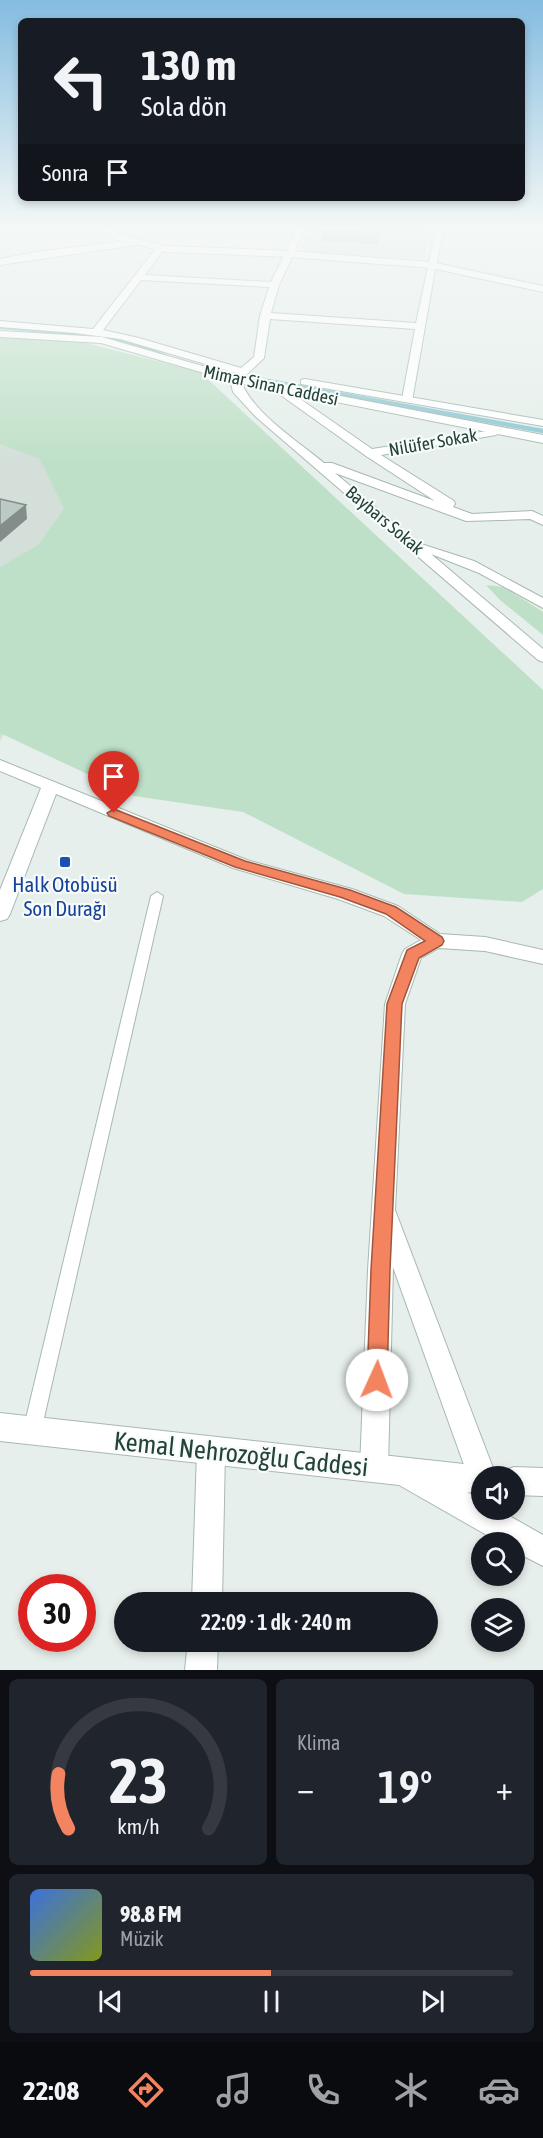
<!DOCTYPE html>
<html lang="tr">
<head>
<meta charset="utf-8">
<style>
	body { margin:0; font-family:"Asap Condensed",sans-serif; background:#20242c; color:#f1f3f6; height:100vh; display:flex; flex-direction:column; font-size:22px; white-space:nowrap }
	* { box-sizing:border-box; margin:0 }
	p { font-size:20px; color:#9ea1a6 }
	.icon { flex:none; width:33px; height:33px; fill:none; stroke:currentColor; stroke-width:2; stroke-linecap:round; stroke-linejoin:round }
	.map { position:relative; height:1670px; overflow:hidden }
	.sheet { display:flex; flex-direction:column; gap:9px; padding:9px; background:#0d0f14; flex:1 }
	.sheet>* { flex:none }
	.banner { position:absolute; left:18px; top:18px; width:507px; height:183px; border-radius:9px; box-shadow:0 3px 9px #0003; background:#171b24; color:#f1f3f6; overflow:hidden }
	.buttons { position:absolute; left:471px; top:1466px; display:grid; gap:12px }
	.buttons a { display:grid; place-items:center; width:54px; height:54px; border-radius:50%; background:#171b24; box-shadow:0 3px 9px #0003; font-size:30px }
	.speed { position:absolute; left:18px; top:1574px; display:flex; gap:12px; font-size:30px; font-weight:700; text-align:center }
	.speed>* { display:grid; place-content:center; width:78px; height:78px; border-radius:50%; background:#171b24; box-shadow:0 3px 9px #0003; line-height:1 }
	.speed .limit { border:9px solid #d22; background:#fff; color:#111 }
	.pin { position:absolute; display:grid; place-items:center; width:51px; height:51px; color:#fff; margin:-62px -26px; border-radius:50% 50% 50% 0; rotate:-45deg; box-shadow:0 0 6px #0007 }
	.pin .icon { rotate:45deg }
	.me { position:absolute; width:66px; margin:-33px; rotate:2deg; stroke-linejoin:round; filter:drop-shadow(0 0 4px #0008) }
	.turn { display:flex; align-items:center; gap:21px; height:126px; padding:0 24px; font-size:27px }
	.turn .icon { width:78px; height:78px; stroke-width:2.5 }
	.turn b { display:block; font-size:42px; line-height:51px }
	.then { display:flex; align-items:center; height:57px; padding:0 24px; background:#0003; gap:12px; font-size:22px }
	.big { font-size:45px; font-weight:600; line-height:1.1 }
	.sheet .tile { flex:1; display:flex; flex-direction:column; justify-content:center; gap:9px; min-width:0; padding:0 21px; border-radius:9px; background:#20242c }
	.sheet .dial { align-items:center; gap:0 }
	.dial svg { height:156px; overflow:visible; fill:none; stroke:#363941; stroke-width:7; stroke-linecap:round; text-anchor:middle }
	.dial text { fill:#f1f3f6; stroke:none }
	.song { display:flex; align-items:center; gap:18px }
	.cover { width:72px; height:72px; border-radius:9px; background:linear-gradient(135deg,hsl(220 70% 55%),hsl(70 70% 35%)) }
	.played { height:6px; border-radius:3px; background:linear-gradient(90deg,#f4845f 50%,#363941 50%) }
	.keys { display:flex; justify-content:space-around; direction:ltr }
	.heat { display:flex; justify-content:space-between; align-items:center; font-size:33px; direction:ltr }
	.sheet .tiles { flex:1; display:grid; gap:9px; grid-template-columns:1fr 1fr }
	.tile:last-child { grid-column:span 2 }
	.trip { position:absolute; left:114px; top:1592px; width:324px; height:60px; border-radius:30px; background:#171b24; box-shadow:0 3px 9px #0003; font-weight:600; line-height:60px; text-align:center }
	.dock { display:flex; height:96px; justify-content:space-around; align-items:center; background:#090b0e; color:#9ea1a6 }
	.dock .icon { width:42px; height:42px }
	.dock .on { color:#f4845f }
	.dock b { font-size:27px; color:#f1f3f6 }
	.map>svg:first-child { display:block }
	.built { fill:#d4dfda }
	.green { fill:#bfe0c8 }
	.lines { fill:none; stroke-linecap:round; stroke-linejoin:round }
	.stream-far1 { stroke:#8ec9d4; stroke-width:4 }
	.stream { stroke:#8ec9d4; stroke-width:4.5 }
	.service-casing { stroke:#a8b8b2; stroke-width:2 }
	.minor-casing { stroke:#a8b8b2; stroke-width:2 }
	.tertiary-casing { stroke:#a8b8b2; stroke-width:2 }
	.service { fill:#fff; fill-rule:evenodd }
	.minor { fill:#fff; fill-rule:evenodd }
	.tertiary { fill:#fff; fill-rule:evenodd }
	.wall { fill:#a1aea9 }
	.shaded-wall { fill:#838d89 }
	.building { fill:#bbcac4; stroke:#838d89; stroke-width:1.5 }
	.route { fill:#f4845f; stroke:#9f563e; stroke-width:1.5 }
	.transit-dot { fill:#1a4fb4; stroke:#f7fbf9; stroke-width:2 }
	.labels { text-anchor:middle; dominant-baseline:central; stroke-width:4.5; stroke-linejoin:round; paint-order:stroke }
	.far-street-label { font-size:18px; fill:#24423a; stroke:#f7fbf9 }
	.transit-label { font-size:21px; fill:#164399; stroke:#f7fbf9 }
	.near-street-label { font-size:26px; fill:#24423a; stroke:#f7fbf9 }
</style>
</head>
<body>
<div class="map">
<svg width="543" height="1670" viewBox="0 0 543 1670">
	<rect width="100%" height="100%" fill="#e6efeb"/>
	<path class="built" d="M 307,229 L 429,229 L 424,256 L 417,258 L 306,252 L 300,250 Z
		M 0,417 L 161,448 L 0,741 Z"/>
	<path class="green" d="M 0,338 L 39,338 L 82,342 L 200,372 L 543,690 L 543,889 L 522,902 L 404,894 L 243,812 L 134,796 L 0,733 L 0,567 L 38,545 L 64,509 L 40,459 L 0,444 Z
		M 486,585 L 504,587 L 543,612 L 543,635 L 500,600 Z"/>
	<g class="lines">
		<path class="stream-far1" d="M 0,327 L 99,336 L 124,341 L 165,356
			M 219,372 L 320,390"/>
		<path class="stream" d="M 311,389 L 543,431"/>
		<defs>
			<path id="service" d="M 157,892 L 163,896 L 41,1431 L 38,1437 L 32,1440 L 26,1437 L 23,1431 L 151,896 Z"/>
			<path id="minor" d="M 297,229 L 305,229 L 279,285 L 271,313 L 416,323 L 436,229 L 444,229 L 435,270 L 412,401 L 408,402 L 402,399 L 415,329 L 270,319 L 264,358 L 241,380 C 250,411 299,442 324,463 L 332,463 L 435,501 L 366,456 L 275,391 L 275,387 L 283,387 L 372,449 L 500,429 L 502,431 L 496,435 L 381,455 L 454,501 L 455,504 L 453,507 L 472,514 L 532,511 L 543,516 L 543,525 L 530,519 L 466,521 L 335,473 L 418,543 L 474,561 L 543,598 L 543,608 L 479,573 L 431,554 L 543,649 L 543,662 L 538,660 L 256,417 L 233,392 L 230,379 L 236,373 L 120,339 L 75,333 L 0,327 L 0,321 L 93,329 L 157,247 L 160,246 L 164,249 L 145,275 L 271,282 ZM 141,280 L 269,287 L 260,316 L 254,357 L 241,368 L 139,338 L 103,330 Z
				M 133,240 L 136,241 L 136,245 L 0,265 L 0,259 L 36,252 Z
				M 0,760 L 247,860 L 352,889 L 398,906 L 440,934 L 485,937 L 543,950 L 543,964 L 485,951 L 439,948 L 421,958 L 405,1004 L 395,1210 L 496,1476 L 482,1476 L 482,1490 L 472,1486 L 468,1476 L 393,1267 L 388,1468 L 384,1478 L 374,1482 L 364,1478 L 360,1468 L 368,1270 L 385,1004 L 402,954 L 405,949 L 421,940 L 384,916 L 338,899 L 233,868 L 56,794 L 10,914 L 7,919 L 0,921 L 0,890 L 41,788 L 0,771 Z
				M 211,1438 L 221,1442 L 225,1452 L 222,1602 L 192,1602 L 197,1452 L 201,1442 Z
				M 188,1641 L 218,1641 L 217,1670 L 185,1670 Z"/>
			<path id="tertiary" d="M 99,229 L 109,229 L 125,236 L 167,246 L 290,251 L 431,262 L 543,286 L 543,292 L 431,268 L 290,257 L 167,252 L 118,240 Z
				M 0,331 L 102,337 L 237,376 L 543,435 L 543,443 L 235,382 L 101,343 L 0,337 Z
				M 305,379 L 543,420 L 543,426 L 301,384 L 301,380 Z
				M 0,1413 L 482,1466 L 492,1470 L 494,1476 L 482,1476 L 482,1494 L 467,1492 L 482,1500 L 482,1509 L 497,1509 L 543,1535 L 543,1566 L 514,1551 L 514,1542 L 499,1542 L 399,1485 L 0,1441 Z
				M 514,1467 L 543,1468 L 543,1496 L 514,1495 L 514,1476 L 502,1476 L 504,1471 Z"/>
		</defs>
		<use href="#service" class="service-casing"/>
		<use href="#minor" class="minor-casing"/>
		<use href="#tertiary" class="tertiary-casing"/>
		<use href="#service" class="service"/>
		<use href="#minor" class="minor"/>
		<use href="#tertiary" class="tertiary"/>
	</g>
	<path class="wall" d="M 322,229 L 381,229 L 377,244 L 321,241 Z"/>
	<path class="shaded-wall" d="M 379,229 L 381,229 L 377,244 L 378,233 Z
		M 26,505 L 27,519 L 0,542 L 0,526 Z"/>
	<path class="building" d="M 322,229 L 379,229 L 378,233 L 322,230 Z
		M 0,499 L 26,505 L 0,526 Z"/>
	<linearGradient id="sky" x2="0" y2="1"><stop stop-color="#84bce0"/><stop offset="0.49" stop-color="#f4f8f6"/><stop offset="1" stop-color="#f4f8f6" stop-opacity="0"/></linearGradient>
	<rect width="543" height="463" fill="url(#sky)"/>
	<path class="route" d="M 114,809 L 245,861 L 350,890 L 396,907 L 442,937 L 444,941 L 442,945 L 419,958 L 402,1004 L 390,1270 L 387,1380 L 384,1387 L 377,1389 L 370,1387 L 367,1380 L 371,1270 L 387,1004 L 407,950 L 425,941 L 386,914 L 340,897 L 235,867 L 109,816 L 107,813 Z"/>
	<rect class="transit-dot" x="59" y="856" width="12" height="12" rx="3"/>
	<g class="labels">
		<g class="far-street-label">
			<text transform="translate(271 385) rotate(12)">Mimar Sinan Caddesi</text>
			<text transform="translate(433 442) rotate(-10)">Nilüfer Sokak</text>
			<text transform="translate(385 520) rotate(40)">Baybars Sokak</text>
		</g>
		<g class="transit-label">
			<text x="65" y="884">Halk Otobüsü<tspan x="65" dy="24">Son Durağı</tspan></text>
		</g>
		<g class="near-street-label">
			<text transform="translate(241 1454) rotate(6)">Kemal Nehrozoğlu Caddesi</text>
		</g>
	</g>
</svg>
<div class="buttons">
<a><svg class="icon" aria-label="sound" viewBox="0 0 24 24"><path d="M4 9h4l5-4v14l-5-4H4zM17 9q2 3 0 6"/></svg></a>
<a><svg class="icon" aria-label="search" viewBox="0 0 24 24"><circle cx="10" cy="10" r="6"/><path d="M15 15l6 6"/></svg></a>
<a><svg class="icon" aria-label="layers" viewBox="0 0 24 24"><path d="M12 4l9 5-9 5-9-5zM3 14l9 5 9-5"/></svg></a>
</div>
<div class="speed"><div class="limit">30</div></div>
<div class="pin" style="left:114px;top:813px;background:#d93025"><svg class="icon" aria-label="arrive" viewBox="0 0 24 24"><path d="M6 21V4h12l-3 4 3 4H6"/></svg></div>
<svg class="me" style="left:377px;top:1380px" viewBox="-20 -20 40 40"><circle r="19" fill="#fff"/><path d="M0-13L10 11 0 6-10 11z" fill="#f4845f"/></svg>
<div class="trip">22:09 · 1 dk · 240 m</div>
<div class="banner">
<div class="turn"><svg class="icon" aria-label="left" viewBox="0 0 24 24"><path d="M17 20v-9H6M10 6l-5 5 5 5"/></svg><div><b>130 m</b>Sola dön</div></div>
<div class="then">Sonra<svg class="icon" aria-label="arrive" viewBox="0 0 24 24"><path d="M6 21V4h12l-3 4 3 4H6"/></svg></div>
</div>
</div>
<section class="sheet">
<div class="tiles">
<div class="tile dial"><svg viewBox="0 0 100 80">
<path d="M14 69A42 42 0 1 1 86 69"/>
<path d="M14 69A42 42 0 0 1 9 41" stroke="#f4845f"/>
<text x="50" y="56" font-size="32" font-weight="700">23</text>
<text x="50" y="72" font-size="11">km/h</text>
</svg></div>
<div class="tile"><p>Klima</p>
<div class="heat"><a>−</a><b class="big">19°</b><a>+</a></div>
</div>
<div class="tile">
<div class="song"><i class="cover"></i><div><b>98.8 FM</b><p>Müzik</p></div></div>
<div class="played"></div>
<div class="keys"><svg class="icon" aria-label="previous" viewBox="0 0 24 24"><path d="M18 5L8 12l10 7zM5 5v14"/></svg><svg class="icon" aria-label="pause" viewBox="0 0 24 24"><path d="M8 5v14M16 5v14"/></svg><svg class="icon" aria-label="next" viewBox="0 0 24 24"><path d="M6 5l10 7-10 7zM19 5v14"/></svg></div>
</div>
</div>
</section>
<nav class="dock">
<b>22:08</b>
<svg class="icon on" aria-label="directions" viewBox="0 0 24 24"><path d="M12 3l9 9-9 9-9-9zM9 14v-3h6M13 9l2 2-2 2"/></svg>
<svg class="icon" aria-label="music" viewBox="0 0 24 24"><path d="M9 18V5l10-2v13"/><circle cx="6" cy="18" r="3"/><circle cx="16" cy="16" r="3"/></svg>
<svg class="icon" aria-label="phone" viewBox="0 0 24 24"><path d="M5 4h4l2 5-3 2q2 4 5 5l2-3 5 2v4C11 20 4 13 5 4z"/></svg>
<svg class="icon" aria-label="climate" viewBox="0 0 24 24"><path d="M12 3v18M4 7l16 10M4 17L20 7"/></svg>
<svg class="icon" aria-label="car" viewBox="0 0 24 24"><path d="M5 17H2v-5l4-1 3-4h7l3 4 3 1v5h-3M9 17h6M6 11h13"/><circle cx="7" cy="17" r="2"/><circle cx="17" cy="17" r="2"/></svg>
</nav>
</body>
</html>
